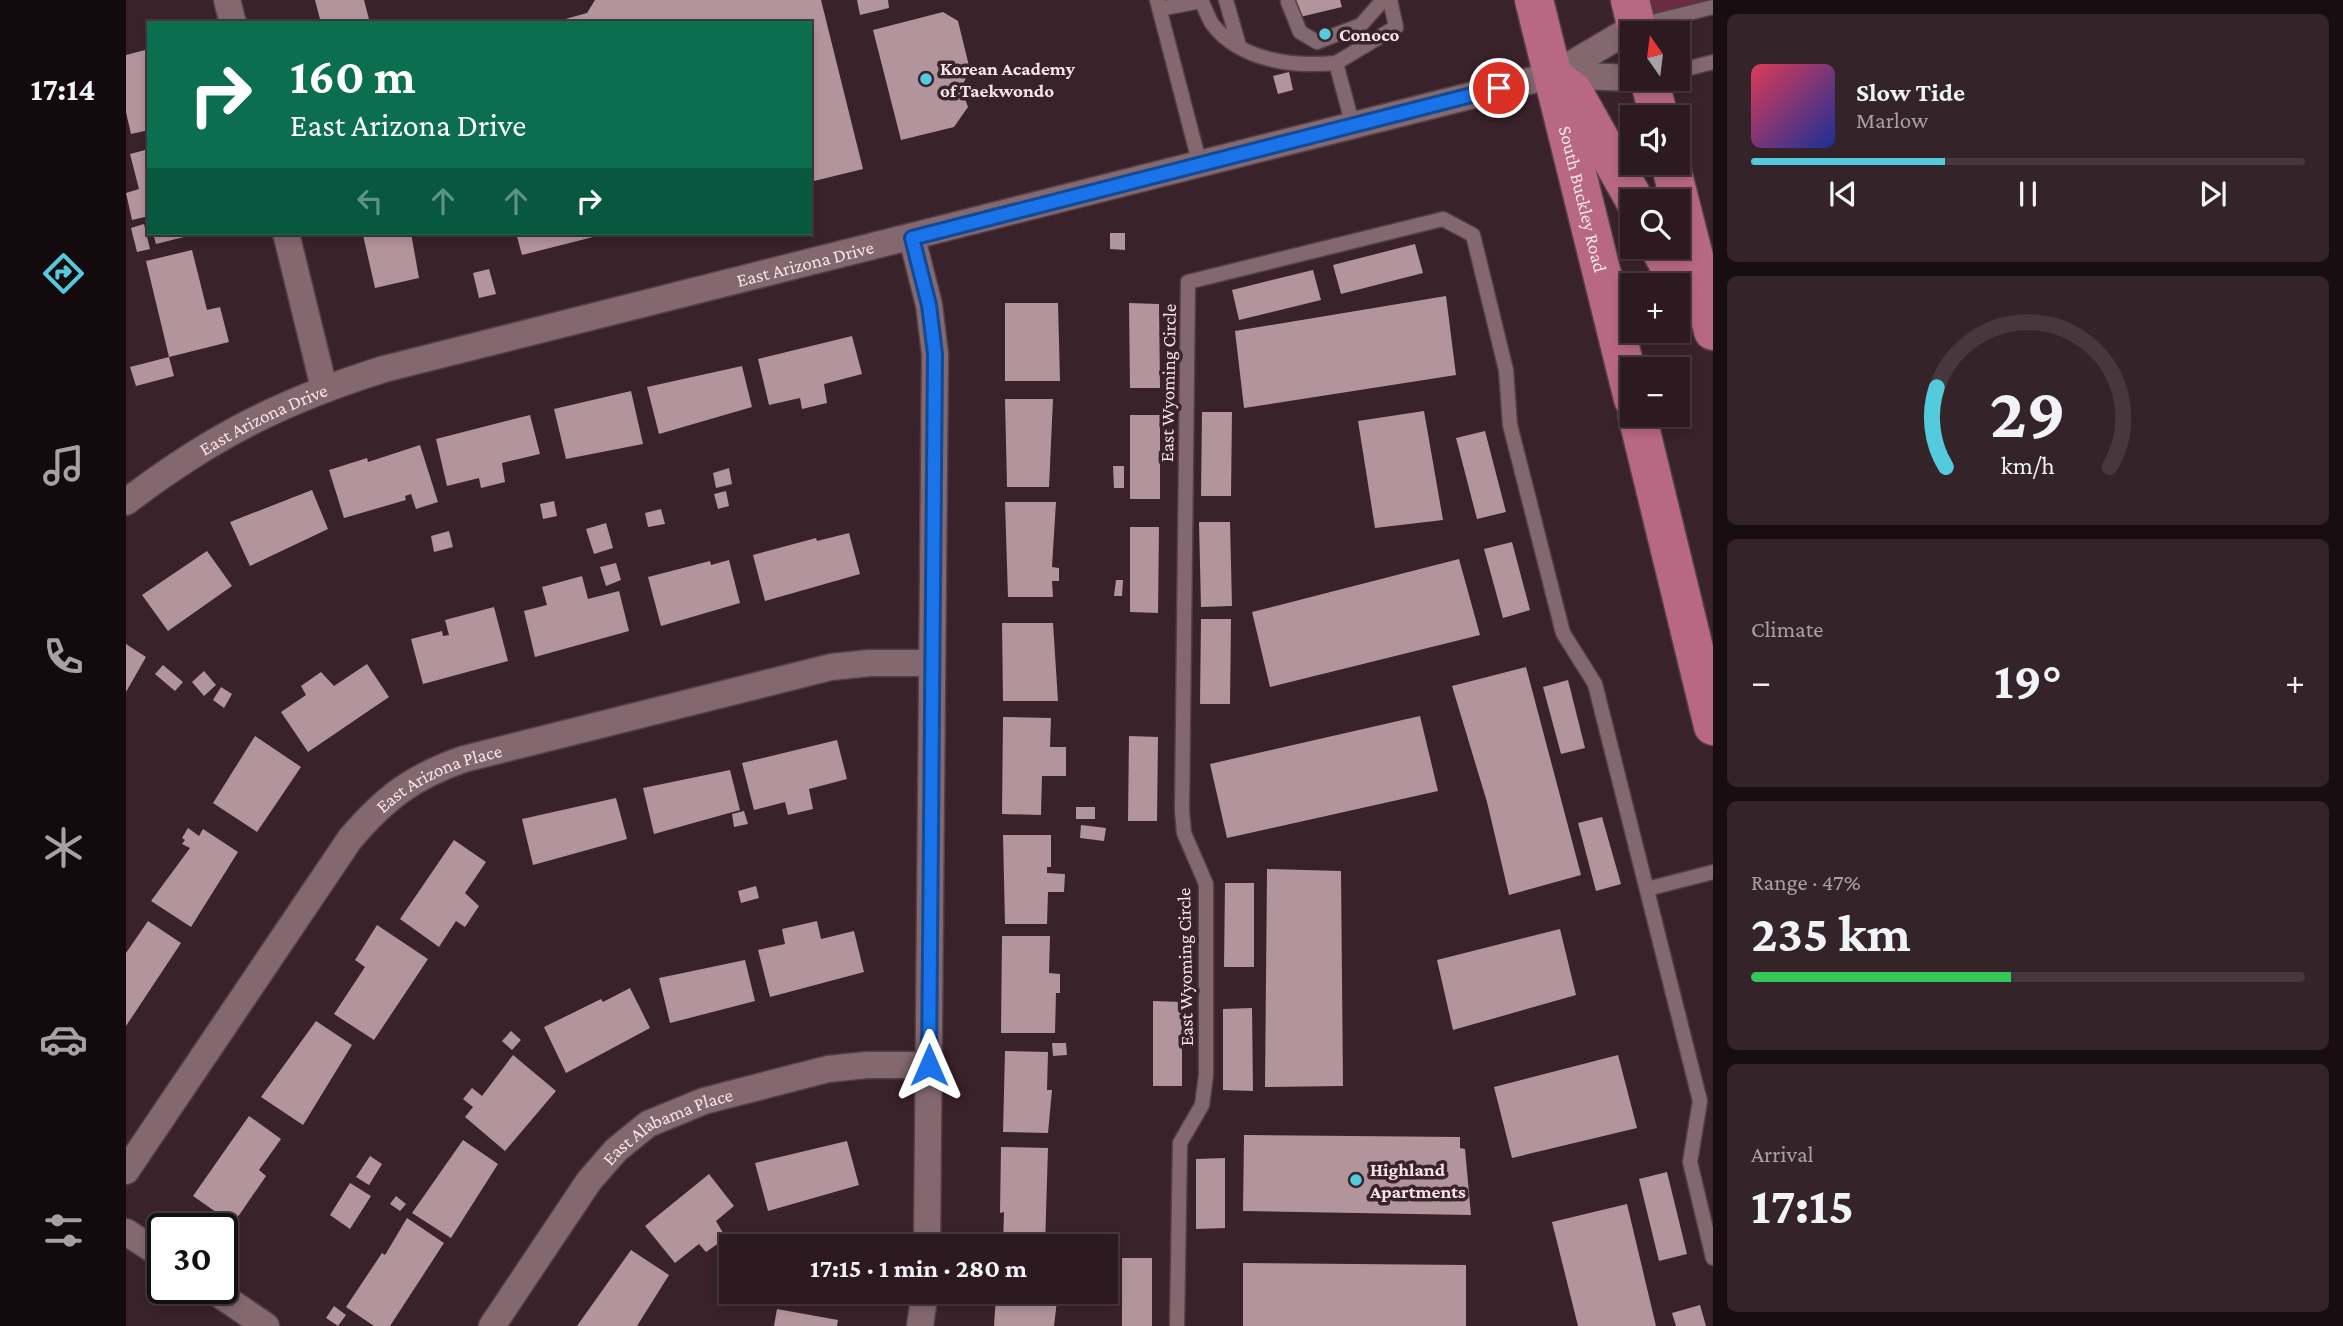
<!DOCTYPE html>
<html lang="en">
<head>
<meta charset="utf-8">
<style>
	body { margin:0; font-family:"Crimson Pro",serif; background:#342329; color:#f1f3f6; height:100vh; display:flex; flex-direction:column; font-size:26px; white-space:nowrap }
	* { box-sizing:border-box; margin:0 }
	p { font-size:23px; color:#a6a1a5 }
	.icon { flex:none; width:38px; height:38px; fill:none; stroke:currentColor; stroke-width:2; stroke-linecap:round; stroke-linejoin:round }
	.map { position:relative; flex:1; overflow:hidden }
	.sheet { display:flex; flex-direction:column; gap:14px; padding:14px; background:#180e12; width:630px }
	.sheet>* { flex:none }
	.guide { position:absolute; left:21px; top:21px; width:665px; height:214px; border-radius:0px; box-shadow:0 4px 10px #0003,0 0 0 2px #48383e; background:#0b6e4f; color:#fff; overflow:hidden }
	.needle { width:46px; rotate:346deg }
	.controls { position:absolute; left:1494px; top:21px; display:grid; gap:14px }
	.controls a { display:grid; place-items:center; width:70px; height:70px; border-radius:0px; background:#2c1a20; box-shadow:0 4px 10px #0003,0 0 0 2px #48383e; font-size:35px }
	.speed { position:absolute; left:21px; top:1213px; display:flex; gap:14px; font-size:35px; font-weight:700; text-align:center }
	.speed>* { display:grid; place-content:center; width:91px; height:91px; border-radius:50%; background:#2c1a20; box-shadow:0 4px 10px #0003,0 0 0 2px #48383e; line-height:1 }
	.speed .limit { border:4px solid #111; border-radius:10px; background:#fff; color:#111 }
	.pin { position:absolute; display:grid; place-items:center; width:60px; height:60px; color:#fff; margin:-30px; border:4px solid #fff; border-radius:50%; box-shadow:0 2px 7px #0007 }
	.me { position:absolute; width:77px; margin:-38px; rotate:0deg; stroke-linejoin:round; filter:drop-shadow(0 0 5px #0008) }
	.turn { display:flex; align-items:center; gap:24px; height:147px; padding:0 28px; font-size:32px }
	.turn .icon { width:91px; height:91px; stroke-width:2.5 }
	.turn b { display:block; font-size:49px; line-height:60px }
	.lanes { display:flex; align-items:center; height:66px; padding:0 28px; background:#0003; justify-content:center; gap:35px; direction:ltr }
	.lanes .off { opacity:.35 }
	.big { font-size:52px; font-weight:700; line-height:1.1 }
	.sheet .tile { flex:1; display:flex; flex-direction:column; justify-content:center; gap:10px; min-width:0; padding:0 24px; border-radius:10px; background:#342329 }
	.sheet .dial { align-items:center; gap:0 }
	.dial svg { height:182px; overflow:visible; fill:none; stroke:#48383e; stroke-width:7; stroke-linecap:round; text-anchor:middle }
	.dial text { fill:#f1f3f6; stroke:none }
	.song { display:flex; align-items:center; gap:21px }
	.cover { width:84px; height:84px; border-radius:10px; background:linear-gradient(135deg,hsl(350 70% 55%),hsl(230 70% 35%)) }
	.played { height:7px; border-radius:4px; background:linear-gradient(90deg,#54cadd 35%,#48383e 35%) }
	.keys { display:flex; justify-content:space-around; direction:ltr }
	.heat { display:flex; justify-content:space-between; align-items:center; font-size:38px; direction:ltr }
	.charge { height:10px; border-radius:5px; background:linear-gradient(90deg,#34c759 47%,#48383e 0) }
	.trip { position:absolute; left:593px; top:1234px; width:399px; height:70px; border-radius:0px; background:#2c1a20; box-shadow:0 4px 10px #0003,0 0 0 2px #48383e; font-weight:700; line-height:70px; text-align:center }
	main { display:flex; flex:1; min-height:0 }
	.menu { display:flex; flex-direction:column; width:126px; justify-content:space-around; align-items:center; background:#120a0d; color:#a6a1a5 }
	.menu .icon { width:49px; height:49px }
	.menu .current { color:#54cadd }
	.menu b { font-size:32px; color:#f1f3f6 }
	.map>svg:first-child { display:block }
	.green { fill:#6b2b42 }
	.building { fill:#b2949c }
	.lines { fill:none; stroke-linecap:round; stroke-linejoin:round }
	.service-casing { stroke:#533f46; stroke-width:17 }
	.minor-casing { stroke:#533f46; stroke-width:29 }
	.primary-casing { stroke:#533f46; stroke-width:41 }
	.service { stroke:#846870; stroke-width:14 }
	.minor { stroke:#846870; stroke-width:26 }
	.primary { stroke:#b96884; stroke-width:38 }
	.route-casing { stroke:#114b97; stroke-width:18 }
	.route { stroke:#1a73e8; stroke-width:12 }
	.poi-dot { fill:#54cadd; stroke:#3a222a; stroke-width:2.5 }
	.labels { text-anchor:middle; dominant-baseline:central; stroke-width:7; stroke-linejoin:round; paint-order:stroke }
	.poi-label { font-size:19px; font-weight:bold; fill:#f6e5ea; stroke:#3a222a; text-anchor:start }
	.street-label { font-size:19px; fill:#f6e5ea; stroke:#3a222a }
</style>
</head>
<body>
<main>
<nav class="menu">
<b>17:14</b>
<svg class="icon current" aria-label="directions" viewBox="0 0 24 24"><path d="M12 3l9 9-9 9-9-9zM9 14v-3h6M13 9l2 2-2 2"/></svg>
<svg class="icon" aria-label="music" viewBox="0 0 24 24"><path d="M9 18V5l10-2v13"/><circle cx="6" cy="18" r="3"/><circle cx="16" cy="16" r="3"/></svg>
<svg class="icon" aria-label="phone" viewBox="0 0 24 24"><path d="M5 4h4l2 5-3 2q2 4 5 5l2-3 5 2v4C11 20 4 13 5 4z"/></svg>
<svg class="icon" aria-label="climate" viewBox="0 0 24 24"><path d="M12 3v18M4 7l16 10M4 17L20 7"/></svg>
<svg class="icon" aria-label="car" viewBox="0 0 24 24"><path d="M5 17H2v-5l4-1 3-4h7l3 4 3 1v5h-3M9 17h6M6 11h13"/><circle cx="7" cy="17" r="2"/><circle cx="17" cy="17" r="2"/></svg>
<svg class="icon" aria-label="filters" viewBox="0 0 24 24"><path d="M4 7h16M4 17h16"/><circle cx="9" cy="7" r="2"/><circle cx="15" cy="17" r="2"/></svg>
</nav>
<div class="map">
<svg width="1587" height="1326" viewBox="0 0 1587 1326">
	<rect width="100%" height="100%" fill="#3a222a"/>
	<path class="green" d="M 1504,0 L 1587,0 L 1587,7 L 1510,26 Z"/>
	<path class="building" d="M 189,0 L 238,0 L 244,23 L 195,23 Z
		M 469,0 L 695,0 L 737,169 L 684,182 L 684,23 L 425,23 L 461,13 Z
		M 731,0 L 762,0 L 763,8 L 734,15 Z
		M 1170,0 L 1214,0 L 1216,7 L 1174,17 Z
		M 817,12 L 832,21 L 844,70 L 835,88 L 842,107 L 828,127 L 775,140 L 747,30 Z
		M 23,49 L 23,130 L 5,134 L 0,112 L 0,55 Z
		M 1163,72 L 1167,90 L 1152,94 L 1147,76 Z
		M 23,149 L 23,216 L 6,220 L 0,193 L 13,189 L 4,154 Z
		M 18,224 L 24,249 L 11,252 L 5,228 Z
		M 27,233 L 70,233 L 70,234 L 30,244 Z
		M 233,233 L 285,233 L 293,278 L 249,288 L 237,235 Z
		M 390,233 L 479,233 L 479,234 L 396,255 Z
		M 984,233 L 999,233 L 999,250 L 984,249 Z
		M 1289,244 L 1297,273 L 1215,294 L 1207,265 Z
		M 66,250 L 81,310 L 94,307 L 103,342 L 43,357 L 48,376 L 10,386 L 4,367 L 43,357 L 20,261 Z
		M 363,269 L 370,294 L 353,298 L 347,273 Z
		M 1187,270 L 1195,300 L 1113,320 L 1106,290 Z
		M 1320,296 L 1330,375 L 1118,408 L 1109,331 Z
		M 879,303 L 932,303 L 934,381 L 879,381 Z
		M 1003,303 L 1033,304 L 1034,388 L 1004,388 Z
		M 726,336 L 736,374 L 698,384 L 701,403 L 676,409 L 674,398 L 643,405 L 632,359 Z
		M 616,366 L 626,407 L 533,434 L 521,387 Z
		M 505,391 L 517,444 L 440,459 L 428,409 Z
		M 879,399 L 927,399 L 923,487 L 881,487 Z
		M 1298,411 L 1317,520 L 1249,528 L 1232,421 Z
		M 1076,412 L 1106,412 L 1105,496 L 1075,496 Z
		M 404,415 L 414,454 L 376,463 L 379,482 L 355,488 L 353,478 L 321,486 L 310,439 Z
		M 1004,415 L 1034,415 L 1034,499 L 1004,499 Z
		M 1359,431 L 1380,512 L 1351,519 L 1330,438 Z
		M 294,445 L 312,502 L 290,509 L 285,494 L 279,496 L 280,500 L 218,518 L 203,470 L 241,458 L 242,462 Z
		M 987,466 L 998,466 L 998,488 L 988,488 Z
		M 603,468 L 606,484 L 590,488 L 587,473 Z
		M 186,490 L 202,529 L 124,566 L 104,522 Z
		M 600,491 L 603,506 L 592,509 L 588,494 Z
		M 428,501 L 431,516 L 417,519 L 414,504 Z
		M 879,502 L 930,502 L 926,567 L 933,568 L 933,581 L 926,581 L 927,597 L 882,597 Z
		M 535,509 L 539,524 L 522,527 L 519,513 Z
		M 1073,522 L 1104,522 L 1106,606 L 1075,607 Z
		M 480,523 L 487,548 L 468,554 L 460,529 Z
		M 1004,527 L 1033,527 L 1032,613 L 1004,612 Z
		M 323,531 L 327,547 L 308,552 L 305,536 Z
		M 723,533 L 734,574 L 639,601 L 627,555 L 690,538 L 691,541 Z
		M 1386,542 L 1404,610 L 1377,618 L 1358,549 Z
		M 81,551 L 106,586 L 42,631 L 16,595 Z
		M 1333,559 L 1354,635 L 1144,687 L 1126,612 Z
		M 603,560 L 614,603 L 535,626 L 522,577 L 584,561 L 585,565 Z
		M 490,563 L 495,580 L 480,586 L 474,567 Z
		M 456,576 L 462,599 L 493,591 L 503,631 L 409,657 L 398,611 L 421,605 L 416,587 Z
		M 990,580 L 997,580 L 996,596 L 988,596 Z
		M 368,607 L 382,661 L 297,684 L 285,639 L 316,631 L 317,636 L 323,635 L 319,620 Z
		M 1075,619 L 1105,619 L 1104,704 L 1074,704 Z
		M 876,623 L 927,623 L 932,701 L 877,701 Z
		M 0,644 L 20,657 L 0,692 Z
		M 241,664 L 263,697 L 182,752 L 155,712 L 180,695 L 175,686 L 195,672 L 208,686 Z
		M 37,665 L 57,682 L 49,691 L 29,674 Z
		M 1400,667 L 1455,875 L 1383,895 L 1361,802 L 1326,686 Z
		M 78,671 L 90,685 L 78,696 L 66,682 Z
		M 1442,680 L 1459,748 L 1435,754 L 1417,687 Z
		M 95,687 L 106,694 L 98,708 L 87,700 Z
		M 1294,716 L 1312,791 L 1101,838 L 1084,764 Z
		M 877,717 L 925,718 L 924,747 L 940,747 L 940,776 L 916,776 L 915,815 L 876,814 Z
		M 129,736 L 175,767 L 131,832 L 87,803 Z
		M 1003,736 L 1032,737 L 1031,821 L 1002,821 Z
		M 711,740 L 721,779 L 683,789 L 687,809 L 662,815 L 659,802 L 628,810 L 616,763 Z
		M 604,770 L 614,810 L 528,834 L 517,788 Z
		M 490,798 L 501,839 L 407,865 L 396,819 Z
		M 950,807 L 969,807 L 969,819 L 950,819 Z
		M 618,811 L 622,824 L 608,827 L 606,814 Z
		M 1476,817 L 1495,884 L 1470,891 L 1452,823 Z
		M 955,825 L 980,828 L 978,841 L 954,838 Z
		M 62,828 L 73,836 L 77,829 L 112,852 L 65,927 L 25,901 L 64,848 L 56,844 L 59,840 L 56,838 Z
		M 877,835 L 925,835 L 925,867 L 921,867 L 921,873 L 939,874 L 938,892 L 922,892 L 921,924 L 879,924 Z
		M 328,840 L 360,862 L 339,893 L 353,906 L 339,927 L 330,921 L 313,947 L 274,919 Z
		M 1141,869 L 1215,871 L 1217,1086 L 1139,1087 Z
		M 1099,883 L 1128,883 L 1128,967 L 1098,967 Z
		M 630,886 L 633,898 L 615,903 L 612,891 Z
		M 22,921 L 55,943 L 0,1026 L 0,953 Z
		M 691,921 L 695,939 L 728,931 L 738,972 L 644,997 L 632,950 L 659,944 L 656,929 Z
		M 251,925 L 302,959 L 248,1040 L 208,1014 L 239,967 L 229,960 Z
		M 1434,929 L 1450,995 L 1327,1030 L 1311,960 Z
		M 876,936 L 924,936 L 923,973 L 934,974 L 934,993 L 930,993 L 929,1033 L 875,1033 Z
		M 619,960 L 629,1001 L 544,1023 L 533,978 Z
		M 504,988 L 524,1028 L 440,1073 L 418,1027 L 475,999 L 477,1002 Z
		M 1027,1001 L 1056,1002 L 1056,1086 L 1027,1086 Z
		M 1126,1008 L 1127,1091 L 1097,1090 L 1097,1009 Z
		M 190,1021 L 226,1045 L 177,1125 L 135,1097 Z
		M 385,1031 L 395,1040 L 386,1050 L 376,1041 Z
		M 926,1043 L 940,1043 L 941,1055 L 927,1056 Z
		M 879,1051 L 922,1052 L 921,1090 L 926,1090 L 922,1133 L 877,1132 Z
		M 387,1055 L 430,1091 L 379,1151 L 339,1117 L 347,1107 L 337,1099 L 346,1088 L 356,1096 Z
		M 1492,1055 L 1511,1128 L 1386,1158 L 1368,1087 Z
		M 123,1116 L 155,1139 L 133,1170 L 140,1176 L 107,1224 L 67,1196 Z
		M 1118,1135 L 1334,1137 L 1334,1148 L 1339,1149 L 1345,1215 L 1117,1211 Z
		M 337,1140 L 372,1164 L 325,1238 L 286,1213 Z
		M 721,1141 L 733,1185 L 642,1211 L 629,1163 Z
		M 875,1147 L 922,1148 L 919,1246 L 877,1246 L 878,1212 L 874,1213 Z
		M 244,1156 L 256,1164 L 243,1185 L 230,1177 Z
		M 1099,1158 L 1099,1228 L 1070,1229 L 1070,1159 Z
		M 1541,1172 L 1561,1254 L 1533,1261 L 1513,1179 Z
		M 583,1174 L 608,1206 L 590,1221 L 600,1238 L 580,1252 L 573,1244 L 549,1263 L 519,1226 Z
		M 224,1183 L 245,1196 L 224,1229 L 204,1215 Z
		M 270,1196 L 280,1204 L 274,1211 L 264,1204 Z
		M 1501,1204 L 1530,1326 L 1452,1326 L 1426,1222 Z
		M 281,1218 L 318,1243 L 264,1326 L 248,1326 L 220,1307 L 256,1253 L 259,1255 Z
		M 505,1250 L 543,1275 L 511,1326 L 451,1326 Z
		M 996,1258 L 1026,1258 L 1026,1326 L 996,1326 Z
		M 1117,1263 L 1340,1265 L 1340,1326 L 1117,1326 Z
		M 874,1292 L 932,1292 L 928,1326 L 868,1326 L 870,1296 L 873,1296 Z
		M 1574,1305 L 1580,1326 L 1550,1326 L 1546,1313 Z
		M 208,1306 L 220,1315 L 212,1326 L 200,1318 Z
		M 651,1309 L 712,1320 L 711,1326 L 648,1326 Z"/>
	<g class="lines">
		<defs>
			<path id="service" d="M 1031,0 L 1074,165
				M 1075,0 C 1079,8 1082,18 1087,25 C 1115,61 1168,67 1210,63
				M 1100,0 L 1113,46
				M 1162,2 L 1174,32 L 1191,42 L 1235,25 L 1257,0
				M 1033,9 L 1075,1
				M 1510,26 L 1587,7
				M 1552,71 L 1587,62
				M 1227,126 L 1210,63 L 1270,27 L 1264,0
				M 1521,889 L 1587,872
				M 1051,1326 L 1054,1143 L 1076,1105 L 1080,1075 L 1080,884 L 1058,833 L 1056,811 L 1062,282 L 1317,219 L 1347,235 L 1380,370 L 1384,425 L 1437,633 L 1469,684 L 1574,1101 L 1564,1162 L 1587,1258"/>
			<g id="minor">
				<path d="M 101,0 L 107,23"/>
				<path d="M 1427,75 L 1510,26"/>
				<path d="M 160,233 L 198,388"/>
				<path d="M 786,238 L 803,305 L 809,354 L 801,1246"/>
				<path id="s1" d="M 0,502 C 85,437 156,401 258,369 L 1427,75 L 1507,78"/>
				<path id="s2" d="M 0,1171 L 224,839 C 259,798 286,777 338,759 L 705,667 L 744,663 L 806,663"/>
				<path d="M 0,1232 L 37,1256"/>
				<path d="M 84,1288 L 140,1326"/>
				<path id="s3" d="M 366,1326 L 463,1181 L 490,1150 L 522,1124 L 578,1101 L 702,1069 L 741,1065 L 803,1065"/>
				<path d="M 794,1326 L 799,1292"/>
			</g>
			<g id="primary">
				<path id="s4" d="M 1408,0 L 1507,399"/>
				<path d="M 1504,0 L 1512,33"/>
				<path d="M 1523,79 L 1533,117"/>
				<path d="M 1436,83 L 1447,91 L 1509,201"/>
				<path d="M 1544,163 L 1587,331"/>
				<path d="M 1533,247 L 1566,308"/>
				<path d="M 1511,415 L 1587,726"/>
			</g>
		</defs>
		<use href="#service" class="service-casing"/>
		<use href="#minor" class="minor-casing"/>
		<use href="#primary" class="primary-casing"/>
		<use href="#service" class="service"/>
		<use href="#minor" class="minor"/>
		<use href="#primary" class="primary"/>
	</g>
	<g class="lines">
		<defs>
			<path id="route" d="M 803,1065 L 809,354 L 803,305 L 786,238 L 1373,88"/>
		</defs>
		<use href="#route" class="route-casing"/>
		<use href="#route" class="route"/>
	</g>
	<g class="poi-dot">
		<circle cx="1199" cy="34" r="7"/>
		<circle cx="800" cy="79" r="7"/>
		<circle cx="1230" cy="1180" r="7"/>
	</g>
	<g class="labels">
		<g class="poi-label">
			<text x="1213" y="34">Conoco</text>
			<text x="814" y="68">Korean Academy<tspan x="814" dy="22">of Taekwondo</tspan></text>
			<text x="1244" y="1169">Highland<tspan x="1244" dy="22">Apartments</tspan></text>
		</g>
		<g class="street-label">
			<text stroke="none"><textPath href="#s4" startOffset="205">South Buckley Road</textPath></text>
			<text stroke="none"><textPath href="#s1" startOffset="726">East Arizona Drive</textPath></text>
			<text transform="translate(1042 383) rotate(-89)">East Wyoming Circle</text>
			<text stroke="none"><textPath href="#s1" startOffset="161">East Arizona Drive</textPath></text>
			<text stroke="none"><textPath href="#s2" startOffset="511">East Arizona Place</textPath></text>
			<text transform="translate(1059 967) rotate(-91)">East Wyoming Circle</text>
			<text stroke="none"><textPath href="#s3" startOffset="273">East Alabama Place</textPath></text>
		</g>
	</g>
</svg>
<div class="controls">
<a><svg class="needle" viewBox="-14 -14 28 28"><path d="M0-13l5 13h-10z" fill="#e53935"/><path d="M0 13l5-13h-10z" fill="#a6a1a5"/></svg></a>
<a><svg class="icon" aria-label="sound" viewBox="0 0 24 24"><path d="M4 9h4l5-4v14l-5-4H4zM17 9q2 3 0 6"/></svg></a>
<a><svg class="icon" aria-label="search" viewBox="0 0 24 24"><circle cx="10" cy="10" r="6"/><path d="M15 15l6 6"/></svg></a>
<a>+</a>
<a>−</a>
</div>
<div class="speed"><div class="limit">30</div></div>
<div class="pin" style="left:1373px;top:88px;background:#d93025"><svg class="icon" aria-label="arrive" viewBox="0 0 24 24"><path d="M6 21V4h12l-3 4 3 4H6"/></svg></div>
<svg class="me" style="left:803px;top:1065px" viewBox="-20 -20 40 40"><path d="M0-17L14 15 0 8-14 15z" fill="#1a73e8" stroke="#fff" stroke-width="4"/></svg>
<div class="trip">17:15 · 1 min · 280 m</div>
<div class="guide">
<div class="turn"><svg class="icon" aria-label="right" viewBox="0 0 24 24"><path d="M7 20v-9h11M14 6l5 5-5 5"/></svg><div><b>160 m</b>East Arizona Drive</div></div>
<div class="lanes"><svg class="icon off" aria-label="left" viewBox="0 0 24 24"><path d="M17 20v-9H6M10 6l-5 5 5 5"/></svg><svg class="icon off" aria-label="ahead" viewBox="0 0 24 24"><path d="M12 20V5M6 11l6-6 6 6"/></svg><svg class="icon off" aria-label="ahead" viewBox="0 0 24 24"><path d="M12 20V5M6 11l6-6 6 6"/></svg><svg class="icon" aria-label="right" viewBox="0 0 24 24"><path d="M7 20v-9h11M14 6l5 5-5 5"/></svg></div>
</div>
</div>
<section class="sheet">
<div class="tile">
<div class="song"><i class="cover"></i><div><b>Slow Tide</b><p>Marlow</p></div></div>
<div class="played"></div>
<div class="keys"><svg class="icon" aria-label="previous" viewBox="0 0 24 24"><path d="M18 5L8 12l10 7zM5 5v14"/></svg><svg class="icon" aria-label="pause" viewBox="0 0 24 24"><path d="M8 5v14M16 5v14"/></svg><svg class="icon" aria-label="next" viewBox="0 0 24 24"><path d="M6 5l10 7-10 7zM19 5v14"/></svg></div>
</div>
<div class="tile dial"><svg viewBox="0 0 100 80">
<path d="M14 69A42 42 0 1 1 86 69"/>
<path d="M14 69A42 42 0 0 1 10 34" stroke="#54cadd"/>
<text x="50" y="56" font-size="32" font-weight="700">29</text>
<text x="50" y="72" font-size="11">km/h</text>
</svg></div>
<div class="tile"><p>Climate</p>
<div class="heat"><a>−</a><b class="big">19°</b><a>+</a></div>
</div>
<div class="tile"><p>Range · 47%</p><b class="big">235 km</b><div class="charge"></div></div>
<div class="tile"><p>Arrival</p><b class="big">17:15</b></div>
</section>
</main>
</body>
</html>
